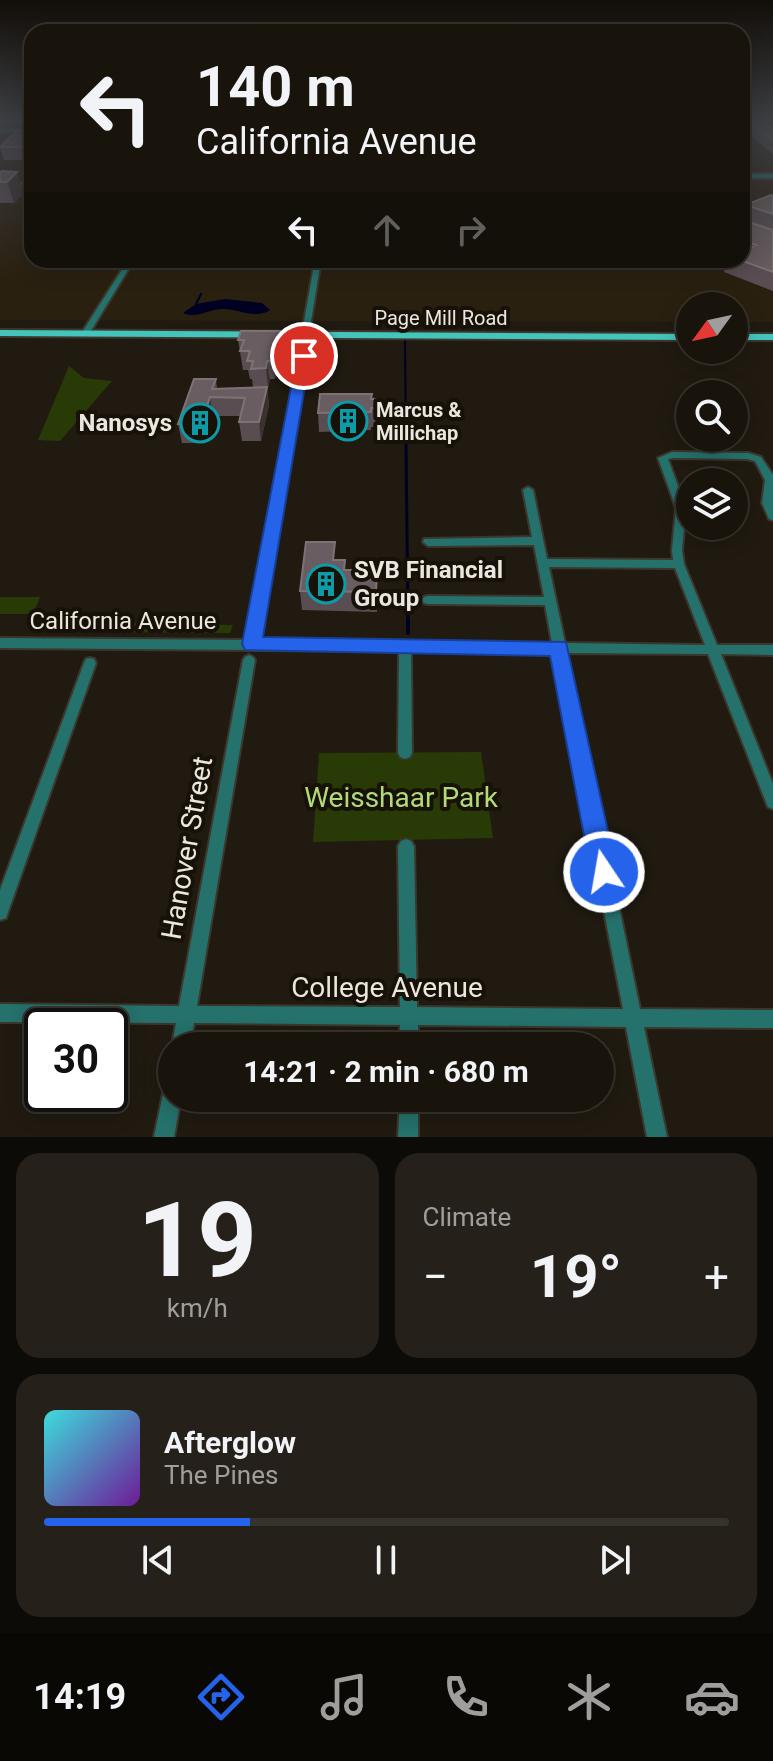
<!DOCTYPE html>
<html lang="en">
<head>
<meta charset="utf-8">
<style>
	body { margin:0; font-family:Roboto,sans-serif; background:#25211a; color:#f1f3f6; height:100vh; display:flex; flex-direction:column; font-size:30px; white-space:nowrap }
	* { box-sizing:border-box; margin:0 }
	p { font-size:26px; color:#9f9e9d }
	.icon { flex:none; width:44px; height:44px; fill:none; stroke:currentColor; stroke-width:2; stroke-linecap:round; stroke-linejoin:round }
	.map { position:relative; height:1137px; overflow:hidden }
	.panel { display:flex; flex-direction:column; gap:16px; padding:16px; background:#0d0b07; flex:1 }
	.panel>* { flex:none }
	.top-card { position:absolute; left:24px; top:24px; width:726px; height:244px; border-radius:24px; box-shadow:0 4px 20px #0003,0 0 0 2px #36332d; background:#18140c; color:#f1f3f6; overflow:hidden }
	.needle { width:52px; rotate:237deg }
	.tools { position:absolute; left:676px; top:292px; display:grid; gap:16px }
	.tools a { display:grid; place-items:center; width:72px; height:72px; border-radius:50%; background:#18140c; box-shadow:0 4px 20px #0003,0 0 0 2px #36332d; font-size:40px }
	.speed { position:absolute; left:24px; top:1008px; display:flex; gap:16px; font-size:40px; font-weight:700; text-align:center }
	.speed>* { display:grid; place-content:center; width:104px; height:104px; border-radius:50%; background:#18140c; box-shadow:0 4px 20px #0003,0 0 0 2px #36332d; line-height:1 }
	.speed .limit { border:4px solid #111; border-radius:12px; background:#fff; color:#111 }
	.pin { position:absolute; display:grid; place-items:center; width:68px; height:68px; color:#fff; margin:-34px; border:4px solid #fff; border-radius:50%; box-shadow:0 2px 8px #0007 }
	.me { position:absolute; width:88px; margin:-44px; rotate:348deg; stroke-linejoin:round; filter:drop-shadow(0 0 6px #0008) }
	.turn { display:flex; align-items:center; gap:28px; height:168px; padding:0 40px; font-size:36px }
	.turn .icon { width:104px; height:104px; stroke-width:2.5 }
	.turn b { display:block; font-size:56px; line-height:68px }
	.lanes { display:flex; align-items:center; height:76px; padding:0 40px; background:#0003; justify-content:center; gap:40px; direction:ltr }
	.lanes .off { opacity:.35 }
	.big { font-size:60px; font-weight:700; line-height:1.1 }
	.panel .tile { flex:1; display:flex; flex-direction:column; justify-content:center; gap:12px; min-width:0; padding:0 28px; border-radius:24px; background:#25211a }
	.panel .dial { align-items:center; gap:0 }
	.dial b { font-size:104px; line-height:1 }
	.song { display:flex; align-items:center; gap:24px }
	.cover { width:96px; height:96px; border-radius:12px; background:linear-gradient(135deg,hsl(180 70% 55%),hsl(280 70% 35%)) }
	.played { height:8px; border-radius:4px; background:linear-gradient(90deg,#2563eb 30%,#36332d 30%) }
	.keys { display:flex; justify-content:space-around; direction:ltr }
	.heat { display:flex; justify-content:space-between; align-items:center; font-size:44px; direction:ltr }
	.panel .tiles { flex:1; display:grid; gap:16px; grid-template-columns:1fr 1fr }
	.tile:last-child { grid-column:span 2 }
	.trip { position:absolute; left:158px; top:1032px; width:456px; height:80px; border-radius:40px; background:#18140c; box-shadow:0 4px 20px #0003,0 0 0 2px #36332d; font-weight:700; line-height:80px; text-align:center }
	.menu { display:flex; height:128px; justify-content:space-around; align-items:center; background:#0a0805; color:#9f9e9d }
	.menu .icon { width:56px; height:56px }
	.menu .selected { color:#2563eb }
	.menu b { font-size:36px; color:#f1f3f6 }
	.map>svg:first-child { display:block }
	.built { fill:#2a2010 }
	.green { fill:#283a06 }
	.water { fill:#000023 }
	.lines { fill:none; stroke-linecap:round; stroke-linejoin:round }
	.stream-far2 { stroke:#000023; stroke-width:2 }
	.stream-far1 { stroke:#000023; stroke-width:3 }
	.stream { stroke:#000023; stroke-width:4 }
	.minor-casing { stroke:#3c372d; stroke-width:4 }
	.major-casing { stroke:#3c372d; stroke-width:4 }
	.minor { fill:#25716c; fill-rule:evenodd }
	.major { fill:#44c5bc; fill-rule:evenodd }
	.wall { fill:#594d52 }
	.shaded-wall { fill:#3c3131 }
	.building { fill:#695d61; stroke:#7d7375; stroke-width:2 }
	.route { fill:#2563eb; stroke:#184099; stroke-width:2 }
	.labels { text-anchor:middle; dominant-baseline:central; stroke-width:8; stroke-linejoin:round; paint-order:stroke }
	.far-street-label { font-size:20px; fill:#ebe7e0; stroke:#171108 }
	.far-poi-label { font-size:20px; font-weight:bold; fill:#ebe7e0; stroke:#171108; text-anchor:start }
	.poi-label { font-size:24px; font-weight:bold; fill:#ebe7e0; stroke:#171108; text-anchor:end }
	.street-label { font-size:24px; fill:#ebe7e0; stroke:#171108 }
	.near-park-label { font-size:28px; fill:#b2db78; stroke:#171108 }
	.near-street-label { font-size:28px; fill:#ebe7e0; stroke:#171108 }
</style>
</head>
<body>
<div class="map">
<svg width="773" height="1137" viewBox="0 0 773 1137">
	<rect width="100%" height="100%" fill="#201a10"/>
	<path class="built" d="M 742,121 L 773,121 L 773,322 L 734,322 L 734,306 L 690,306 L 690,322 L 0,320 L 0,139 L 32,139 L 32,260 L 742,260 Z"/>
	<path class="green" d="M 69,366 L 84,378 L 112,381 L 60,441 L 38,440 Z
		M 0,597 L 40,597 L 33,614 L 0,614 Z
		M 97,622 L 233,625 L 230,633 L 93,632 Z
		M 481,752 L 493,838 L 313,842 L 319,753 Z"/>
	<path class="water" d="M 225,299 L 262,303 L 270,310 C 256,320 237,308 221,309 C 207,310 197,319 183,313 L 196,304 Z"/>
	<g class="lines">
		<path class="stream-far2" d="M 196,304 L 201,294
			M 405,340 L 406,446"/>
		<path class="stream-far1" d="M 406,444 L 408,621"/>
		<path class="stream" d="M 408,619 L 408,633"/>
		<defs>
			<path id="minor" d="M 0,130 L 32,130 L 32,132 L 0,132 Z
				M 742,174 L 773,174 L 773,178 L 742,178 Z
				M 0,183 L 32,183 L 32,187 L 0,187 Z
				M 128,260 L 134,260 L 89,334 L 82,336 L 81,334 Z
				M 315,260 L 321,260 L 259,641 L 552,643 L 545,605 L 428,604 L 424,603 L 422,600 L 424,597 L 428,596 L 544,597 L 534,545 L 428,546 L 423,542 L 424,539 L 532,537 L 523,490 L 528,487 L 533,490 L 547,559 L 673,560 L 672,550 L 676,508 L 658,458 L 672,452 L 748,453 L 761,457 L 773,475 L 773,520 L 769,519 L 762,503 L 765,480 L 755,461 L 747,459 L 673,458 L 668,459 L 686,508 L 682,550 L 684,564 L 717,645 L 773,645 L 773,655 L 721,654 L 773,784 L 773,809 L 768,807 L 766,802 L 708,654 L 567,653 L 640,1009 L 773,1010 L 773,1028 L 644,1027 L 667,1137 L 647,1137 L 626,1027 L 418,1025 L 418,1046 L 400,1046 L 400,1025 L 194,1023 L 190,1046 L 172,1046 L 176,1023 L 0,1022 L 0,1004 L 179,1006 L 243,660 L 245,657 L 249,655 L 253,657 L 255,660 L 197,1006 L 400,1007 L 398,846 L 401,841 L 406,839 L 411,841 L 414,846 L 417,1007 L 623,1009 L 554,653 L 411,651 L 412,753 L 410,757 L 405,759 L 400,757 L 398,753 L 399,651 L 0,648 L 0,638 L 247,640 ZM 549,567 L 675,568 L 705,645 L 565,643 Z
				M 90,658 L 94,659 L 96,663 L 8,912 L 6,918 L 0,920 L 0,890 L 84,663 L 86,659 Z
				M 172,1085 L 172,1098 L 181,1098 L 174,1137 L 154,1137 L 163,1094 L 165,1087 Z
				M 400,1098 L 418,1098 L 418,1137 L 398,1137 Z"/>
			<path id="major" d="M 0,330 L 690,334 L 690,340 L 0,336 Z
				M 734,334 L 773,334 L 773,340 L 734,340 Z"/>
		</defs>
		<use href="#minor" class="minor-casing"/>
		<use href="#major" class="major-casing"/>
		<use href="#minor" class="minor"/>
		<use href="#major" class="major"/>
	</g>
	<path class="wall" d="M 752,124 L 773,126 L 773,154 L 749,134 Z
		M 32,130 L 32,160 L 4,160 L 0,147 Z
		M 0,173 L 24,193 L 14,203 L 0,203 Z
		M 773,196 L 773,291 L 724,272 L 728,260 L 742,260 L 742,202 L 748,204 Z
		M 280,331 L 282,350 L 275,379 L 270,379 L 268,387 L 267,387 L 269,405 L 261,441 L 242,441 L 239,422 L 240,416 L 213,416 L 204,443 L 182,443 L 178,424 L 216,379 L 217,389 L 253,387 L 252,379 L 250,379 L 248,370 L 243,370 L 238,340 Z
		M 372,399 L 376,399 L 376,427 L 371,427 L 371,430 L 319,432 L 318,413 Z
		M 336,560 L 346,570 L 377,589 L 377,612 L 302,610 L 300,591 Z"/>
	<path class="shaded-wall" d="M 17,172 L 24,193 L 14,203 L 7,182 Z
		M 752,207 L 747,222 L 742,224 L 742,211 Z
		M 280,331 L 282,350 L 275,379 L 273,361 Z
		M 267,361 L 270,379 L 268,387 L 266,368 Z
		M 267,387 L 269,405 L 261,441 L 259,422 Z
		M 210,397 L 213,416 L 204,443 L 201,425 Z"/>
	<path class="building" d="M 752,124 L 773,126 L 773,141 Z
		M 18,130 L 32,130 L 32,147 L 0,147 Z
		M 2,171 L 17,172 L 7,182 L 0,182 L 0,173 Z
		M 771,195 L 773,196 L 773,214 L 752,207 L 742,211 L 742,202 L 748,204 Z
		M 742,220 L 773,230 L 773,272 L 740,260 L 742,260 L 742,251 L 756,245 L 742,240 Z
		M 241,331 L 280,331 L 273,361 L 267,361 L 266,368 L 251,369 L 253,361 L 247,361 L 250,351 L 240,351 L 244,340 L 238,340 Z
		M 194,379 L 216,379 L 212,389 L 267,387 L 259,422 L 239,422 L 245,398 L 210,397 L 201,425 L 178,424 Z
		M 320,394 L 372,394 L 371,399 L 376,399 L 376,408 L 371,408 L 371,412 L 318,413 Z
		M 306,542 L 335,542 L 333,560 L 345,560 L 344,570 L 377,570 L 376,592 L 300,591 Z"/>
	<linearGradient id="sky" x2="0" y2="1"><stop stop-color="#120e09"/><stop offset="0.43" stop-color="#3c3e42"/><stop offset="1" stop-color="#3c3e42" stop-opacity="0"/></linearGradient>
	<rect width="773" height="280" fill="url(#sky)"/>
	<path class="route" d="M 304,352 L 310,356 L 263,637 L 566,642 L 617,872 L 613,881 L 604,885 L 595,881 L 591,872 L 550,656 L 245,650 L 242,644 L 297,356 Z"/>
	<defs>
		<symbol id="building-ring" viewBox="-11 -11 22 22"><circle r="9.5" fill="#171108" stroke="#0f9aa8" stroke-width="1.5"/><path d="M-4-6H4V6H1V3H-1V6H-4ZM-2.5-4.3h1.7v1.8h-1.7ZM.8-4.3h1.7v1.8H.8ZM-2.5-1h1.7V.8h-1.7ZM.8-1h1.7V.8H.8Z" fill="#0f9aa8"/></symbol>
	</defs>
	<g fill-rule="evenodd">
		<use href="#building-ring" x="326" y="399" width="44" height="44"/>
		<use href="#building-ring" x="178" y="401" width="44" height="44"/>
		<use href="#building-ring" x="304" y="562" width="44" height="44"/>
	</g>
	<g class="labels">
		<g class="far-street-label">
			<text x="441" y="318">Page Mill Road</text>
		</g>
		<g class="far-poi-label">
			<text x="376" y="410">Marcus &amp;<tspan x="376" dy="23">Millichap</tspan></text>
		</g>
		<g class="poi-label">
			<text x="172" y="423">Nanosys</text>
			<text x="354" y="570" text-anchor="start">SVB Financial<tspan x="354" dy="28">Group</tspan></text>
		</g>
		<g class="street-label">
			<text x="123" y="621">California Avenue</text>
		</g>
		<g class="near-park-label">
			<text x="401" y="797">Weisshaar Park</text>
		</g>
		<g class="near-street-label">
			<text transform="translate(187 848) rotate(-80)">Hanover Street</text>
			<text x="387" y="987">College Avenue</text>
		</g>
	</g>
</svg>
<div class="tools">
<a><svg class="needle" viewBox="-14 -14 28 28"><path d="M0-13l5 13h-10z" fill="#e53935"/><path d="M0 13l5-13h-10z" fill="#9f9e9d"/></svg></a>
<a><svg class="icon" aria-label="search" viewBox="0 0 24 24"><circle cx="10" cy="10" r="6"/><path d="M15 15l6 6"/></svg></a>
<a><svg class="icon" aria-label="layers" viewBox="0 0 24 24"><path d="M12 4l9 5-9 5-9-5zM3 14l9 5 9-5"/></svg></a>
</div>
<div class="speed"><div class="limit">30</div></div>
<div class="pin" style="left:304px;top:356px;background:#d93025"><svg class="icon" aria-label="arrive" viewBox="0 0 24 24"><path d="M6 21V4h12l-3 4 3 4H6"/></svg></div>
<svg class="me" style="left:604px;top:872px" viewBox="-20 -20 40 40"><circle r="17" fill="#2563eb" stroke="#fff" stroke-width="3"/><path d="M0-11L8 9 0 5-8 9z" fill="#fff"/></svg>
<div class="trip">14:21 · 2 min · 680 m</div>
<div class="top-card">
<div class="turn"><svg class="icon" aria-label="left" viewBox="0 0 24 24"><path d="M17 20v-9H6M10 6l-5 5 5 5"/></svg><div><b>140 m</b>California Avenue</div></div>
<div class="lanes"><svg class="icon" aria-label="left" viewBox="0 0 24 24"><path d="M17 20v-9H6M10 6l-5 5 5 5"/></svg><svg class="icon off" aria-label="ahead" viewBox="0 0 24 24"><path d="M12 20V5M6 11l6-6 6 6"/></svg><svg class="icon off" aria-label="right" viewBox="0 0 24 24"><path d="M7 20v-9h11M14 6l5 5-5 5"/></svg></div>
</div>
</div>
<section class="panel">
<div class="tiles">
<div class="tile dial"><b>19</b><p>km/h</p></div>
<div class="tile"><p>Climate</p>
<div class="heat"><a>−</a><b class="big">19°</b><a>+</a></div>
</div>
<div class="tile">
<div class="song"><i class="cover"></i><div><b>Afterglow</b><p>The Pines</p></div></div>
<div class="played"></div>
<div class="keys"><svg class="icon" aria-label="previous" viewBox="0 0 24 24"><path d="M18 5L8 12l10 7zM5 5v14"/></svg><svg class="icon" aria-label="pause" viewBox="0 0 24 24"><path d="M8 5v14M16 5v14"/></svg><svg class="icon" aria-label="next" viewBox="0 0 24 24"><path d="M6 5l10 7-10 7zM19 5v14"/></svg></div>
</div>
</div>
</section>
<nav class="menu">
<b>14:19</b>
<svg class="icon selected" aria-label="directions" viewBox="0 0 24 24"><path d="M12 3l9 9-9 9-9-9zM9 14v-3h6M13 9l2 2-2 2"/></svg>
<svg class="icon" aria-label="music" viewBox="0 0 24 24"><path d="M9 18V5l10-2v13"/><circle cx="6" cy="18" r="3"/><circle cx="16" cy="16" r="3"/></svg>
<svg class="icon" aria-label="phone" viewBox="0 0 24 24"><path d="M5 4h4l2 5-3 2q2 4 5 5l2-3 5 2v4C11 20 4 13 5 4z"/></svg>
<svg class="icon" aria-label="climate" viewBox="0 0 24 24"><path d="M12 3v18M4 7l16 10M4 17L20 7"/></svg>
<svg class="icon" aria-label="car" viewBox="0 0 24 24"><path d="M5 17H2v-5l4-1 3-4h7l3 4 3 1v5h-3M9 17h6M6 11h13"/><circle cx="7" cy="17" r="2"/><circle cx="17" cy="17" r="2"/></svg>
</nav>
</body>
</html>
